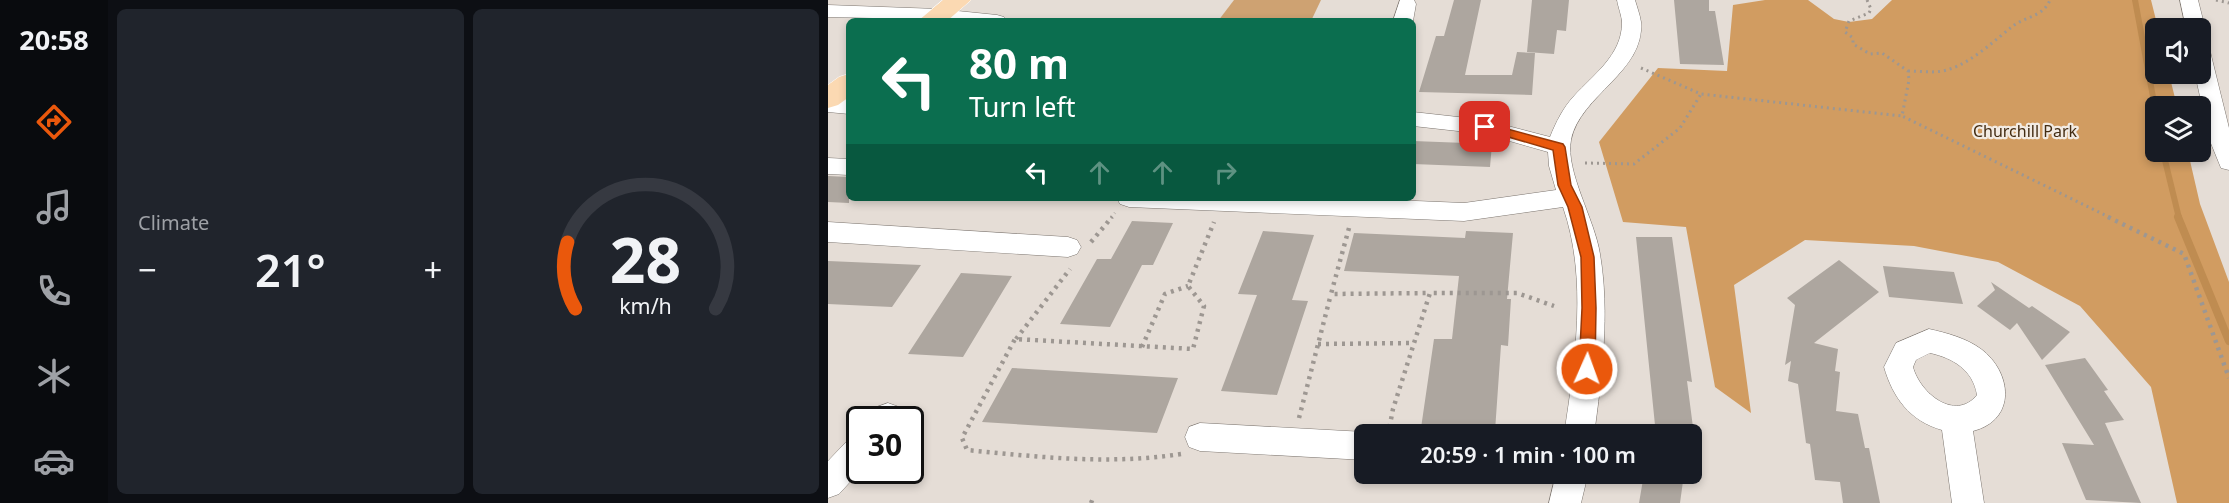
<!DOCTYPE html>
<html lang="en">
<head>
<meta charset="utf-8">
<style>
	body { margin:0; font-family:"Noto Sans",sans-serif; background:#20242c; color:#f1f3f6; height:100vh; display:flex; flex-direction:column; font-size:22px; white-space:nowrap }
	* { box-sizing:border-box; margin:0 }
	p { font-size:20px; color:#9ea1a6 }
	.icon { flex:none; width:33px; height:33px; fill:none; stroke:currentColor; stroke-width:2; stroke-linecap:round; stroke-linejoin:round }
	.map { position:relative; flex:1; overflow:hidden }
	.panel { display:flex; flex-direction:column; gap:9px; padding:9px; background:#0d0f14; width:720px }
	.panel>* { flex:none }
	.guide { position:absolute; left:18px; top:18px; width:570px; height:183px; border-radius:9px; box-shadow:0 3px 9px #0003; background:#0b6e4f; color:#fff; overflow:hidden }
	.controls { position:absolute; left:1317px; top:18px; display:grid; gap:12px }
	.controls a { display:grid; place-items:center; width:66px; height:66px; border-radius:9px; background:#171b24; box-shadow:0 3px 9px #0003; font-size:30px }
	.speed { position:absolute; left:18px; top:406px; display:flex; gap:12px; font-size:30px; font-weight:700; text-align:center }
	.speed>* { display:grid; place-content:center; width:78px; height:78px; border-radius:50%; background:#171b24; box-shadow:0 3px 9px #0003; line-height:1 }
	.speed .limit { border:3px solid #111; border-radius:9px; background:#fff; color:#111 }
	.pin { position:absolute; display:grid; place-items:center; width:51px; height:51px; color:#fff; margin:-26px; border-radius:12px; box-shadow:0 3px 9px #0006 }
	.me { position:absolute; width:66px; margin:-33px; rotate:2deg; stroke-linejoin:round; filter:drop-shadow(0 0 4px #0008) }
	.turn { display:flex; align-items:center; gap:21px; height:126px; padding:0 24px; font-size:27px }
	.turn .icon { width:78px; height:78px; stroke-width:2.5 }
	.turn b { display:block; font-size:42px; line-height:51px }
	.lanes { display:flex; align-items:center; height:57px; padding:0 24px; background:#0003; justify-content:center; gap:30px; direction:ltr }
	.lanes .off { opacity:.35 }
	.big { font-size:45px; font-weight:600; line-height:1.1 }
	.panel .tile { flex:1; display:flex; flex-direction:column; justify-content:center; gap:9px; min-width:0; padding:0 21px; border-radius:9px; background:#20242c }
	.panel .dial { align-items:center; gap:0 }
	.dial svg { height:156px; overflow:visible; fill:none; stroke:#363941; stroke-width:7; stroke-linecap:round; text-anchor:middle }
	.dial text { fill:#f1f3f6; stroke:none }
	.heat { display:flex; justify-content:space-between; align-items:center; font-size:33px; direction:ltr }
	.panel .tiles { flex:1; display:grid; gap:9px; grid-template-columns:repeat(2,1fr) }
	.trip { position:absolute; left:526px; top:424px; width:348px; height:60px; border-radius:9px; background:#171b24; box-shadow:0 3px 9px #0003; font-weight:600; line-height:60px; text-align:center }
	main { display:flex; flex:1; min-height:0 }
	.tab-bar { display:flex; flex-direction:column; width:108px; justify-content:space-around; align-items:center; background:#090b0e; color:#9ea1a6 }
	.tab-bar .icon { width:42px; height:42px }
	.tab-bar .active { color:#ea580c }
	.tab-bar b { font-size:27px; color:#f1f3f6 }
	.map>svg:first-child { display:block }
	.green { fill:#cea272 }
	.forest { fill:#d19c61 }
	.lines { fill:none; stroke-linecap:round; stroke-linejoin:round }
	.stream-far1 { stroke:#bf8c51; stroke-width:6 }
	.stream { stroke:#bf8c51; stroke-width:8 }
	.building { fill:#ada69f }
	.minor-casing { stroke:#7c756f; stroke-width:1 }
	.major-casing { stroke:#fff; stroke-width:1 }
	.path-far1 { stroke:#9d9792; stroke-width:3; stroke-dasharray:2 4; stroke-linecap:butt }
	.path { stroke:#9d9792; stroke-width:4.5; stroke-dasharray:3 5; stroke-linecap:butt }
	.minor { fill:#fff; fill-rule:evenodd }
	.major { fill:#fbd9b2; fill-rule:evenodd }
	.route { fill:#ea580c; stroke:#983908; stroke-width:1.5 }
	.labels { text-anchor:middle; dominant-baseline:central; stroke-width:4.5; stroke-linejoin:round; paint-order:stroke }
	.park-label { font-size:16px; fill:#432c12; stroke:#f2ebe3 }
</style>
</head>
<body>
<main>
<nav class="tab-bar">
<b>20:58</b>
<svg class="icon active" aria-label="directions" viewBox="0 0 24 24"><path d="M12 3l9 9-9 9-9-9zM9 14v-3h6M13 9l2 2-2 2"/></svg>
<svg class="icon" aria-label="music" viewBox="0 0 24 24"><path d="M9 18V5l10-2v13"/><circle cx="6" cy="18" r="3"/><circle cx="16" cy="16" r="3"/></svg>
<svg class="icon" aria-label="phone" viewBox="0 0 24 24"><path d="M5 4h4l2 5-3 2q2 4 5 5l2-3 5 2v4C11 20 4 13 5 4z"/></svg>
<svg class="icon" aria-label="climate" viewBox="0 0 24 24"><path d="M12 3v18M4 7l16 10M4 17L20 7"/></svg>
<svg class="icon" aria-label="car" viewBox="0 0 24 24"><path d="M5 17H2v-5l4-1 3-4h7l3 4 3 1v5h-3M9 17h6M6 11h13"/><circle cx="7" cy="17" r="2"/><circle cx="17" cy="17" r="2"/></svg>
</nav>
<section class="panel">
<div class="tiles">
<div class="tile"><p>Climate</p>
<div class="heat"><a>−</a><b class="big">21°</b><a>+</a></div>
</div>
<div class="tile dial"><svg viewBox="0 0 100 80">
<path d="M14 69A42 42 0 1 1 86 69"/>
<path d="M14 69A42 42 0 0 1 10 35" stroke="#ea580c"/>
<text x="50" y="56" font-size="32" font-weight="700">28</text>
<text x="50" y="72" font-size="11">km/h</text>
</svg></div>
</div>
</section>
<div class="map">
<svg width="1401" height="503" viewBox="0 0 1401 503">
	<rect width="100%" height="100%" fill="#e5ddd6"/>
	<path class="green" d="M 406,0 L 493,0 L 483,21 L 390,21 Z"/>
	<path class="forest" d="M 937,0 L 980,0 L 1006,19 L 1021,22 L 1044,19 L 1064,0 L 1323,0 L 1330,28 L 1328,28 L 1328,74 L 1341,74 L 1349,106 L 1328,106 L 1328,152 L 1360,152 L 1372,204 L 1401,282 L 1401,503 L 1349,503 L 1323,387 L 1252,306 L 1170,262 L 1086,246 L 977,240 L 906,285 L 923,413 L 887,387 L 858,227 L 795,222 L 771,142 L 830,68 L 899,71 L 905,5 Z"/>
	<g class="lines">
		<path class="stream-far1" d="M 1307,0 L 1328,113
			M 1335,152 L 1351,218"/>
		<path class="stream" d="M 1350,217 L 1401,341"/>
	</g>
	<path class="building" d="M 626,0 L 653,0 L 637,75 L 684,75 L 689,52 L 707,53 L 704,95 L 591,92 L 608,36 L 616,36 Z
		M 704,0 L 741,0 L 738,31 L 729,30 L 726,54 L 699,52 Z
		M 846,0 L 881,0 L 881,11 L 887,11 L 896,65 L 852,64 Z
		M 585,141 L 664,144 L 662,167 L 585,164 Z
		M 0,176 L 21,177 L 21,203 L 0,202 Z
		M 304,221 L 345,223 L 325,265 L 314,265 L 282,327 L 232,324 L 269,259 L 283,259 Z
		M 435,231 L 486,235 L 464,300 L 480,301 L 449,395 L 393,391 L 429,295 L 410,294 Z
		M 638,231 L 685,233 L 679,299 L 683,299 L 680,346 L 673,345 L 667,431 L 593,428 L 606,339 L 624,339 L 631,276 L 516,271 L 526,233 L 637,238 Z
		M 808,237 L 844,237 L 864,382 L 859,381 L 866,435 L 828,435 Z
		M 1011,260 L 1051,292 L 986,343 L 1010,349 L 1007,371 L 1012,372 L 1008,411 L 1030,414 L 1037,448 L 1041,448 L 1052,503 L 1015,503 L 1012,482 L 987,480 L 982,444 L 978,443 L 970,384 L 960,381 L 963,361 L 957,365 L 967,305 L 959,298 Z
		M 0,261 L 93,265 L 64,307 L 0,304 Z
		M 1055,266 L 1126,272 L 1135,304 L 1061,297 Z
		M 133,273 L 184,276 L 135,357 L 80,354 Z
		M 1163,282 L 1201,308 L 1204,306 L 1242,332 L 1214,360 L 1189,323 L 1182,330 L 1149,306 L 1167,290 Z
		M 1257,358 L 1280,390 L 1276,391 L 1296,420 L 1277,423 L 1313,503 L 1258,500 L 1234,443 L 1266,445 L 1217,365 Z
		M 184,368 L 350,378 L 329,433 L 154,422 Z
		M 816,474 L 856,474 L 852,503 L 811,503 Z"/>
	<g class="lines">
		<defs>
			<path id="minor" d="M 572,0 L 586,0 L 588,4 L 585,21 L 565,21 Z
				M 789,0 L 807,0 C 809,7 812,15 813,22 C 817,72 752,95 743,140 C 737,171 767,220 772,254 C 782,313 774,376 766,435 L 736,435 C 747,362 760,279 735,207 L 636,221 L 301,207 L 292,204 L 289,198 L 516,198 L 636,203 L 728,190 L 721,166 L 720,152 L 657,134 L 585,126 L 585,112 L 657,120 L 722,137 C 728,122 735,108 746,96 C 765,75 794,55 794,23 C 794,16 790,7 789,0 Z
				M 1352,0 L 1370,0 L 1377,28 L 1374,32 L 1372,28 L 1358,28 Z
				M 0,5 L 110,9 L 169,15 L 176,17 L 179,21 L 0,17 Z
				M 1372,45 L 1379,47 L 1382,51 L 1401,128 L 1401,170 L 1393,168 L 1382,141 L 1367,74 L 1372,74 Z
				M 0,98 L 21,100 L 21,114 L 0,112 Z
				M 0,158 L 21,159 L 21,175 L 0,174 Z
				M 0,222 L 240,237 L 249,240 L 253,247 L 249,254 L 240,257 L 0,242 Z
				M 1101,329 C 1119,333 1138,338 1153,349 C 1184,372 1189,420 1145,431 L 1156,503 L 1124,503 L 1114,430 C 1082,421 1065,398 1056,367 L 1068,343 ZM 1102,353 C 1125,358 1145,370 1149,395 C 1127,422 1092,393 1085,367 L 1088,360 Z
				M 60,403 L 71,407 L 75,417 L 74,420 L 43,420 L 49,407 Z
				M 372,423 L 537,432 L 546,435 L 537,435 L 537,460 L 372,451 L 361,447 L 357,437 L 361,427 Z
				M 32,435 L 32,471 L 11,494 L 0,498 L 0,461 L 21,439 Z
				M 728,474 L 760,474 L 753,503 L 721,503 Z"/>
			<path id="major" d="M 115,0 L 143,0 L 119,21 L 90,21 Z
				M 21,74 L 21,97 L 10,105 L 0,108 L 0,85 L 11,77 Z"/>
		</defs>
		<use href="#minor" class="minor-casing"/>
		<use href="#major" class="major-casing"/>
		<path class="path-far1" d="M 1039,0 L 1043,9 L 1041,13 L 1021,21 L 1017,32 L 1025,38 L 1025,44 L 1042,54 L 1054,53 L 1080,71 L 1081,80 L 1074,116 L 1283,218
			M 1388,0 L 1401,3
			M 813,68 L 873,94 L 1074,116
			M 1080,71 C 1094,71 1109,74 1122,69 C 1144,62 1167,40 1185,26 C 1198,16 1215,17 1222,0
			M 757,163 L 806,164 L 852,128 L 873,94
			M 283,218 L 287,213"/>
		<path class="path" d="M 1280,217 L 1356,254 L 1401,378
			M 521,228 L 503,294 L 602,293
			M 263,242 L 284,217
			M 188,339 L 242,269
			M 490,344 L 586,343
			M 314,347 L 337,294 L 360,286
			M 471,418 L 503,294
			M 560,435 L 565,409 L 602,293 L 689,293 L 726,306
			M 353,454 C 281,465 211,457 139,450 L 134,438 L 187,339 L 365,349 L 376,306 L 360,286 L 386,222
			M 263,503 L 265,498"/>
		<use href="#minor" class="minor"/>
		<use href="#major" class="major"/>
	</g>
	<path class="route" d="M 657,123 L 735,144 L 737,147 L 743,185 L 754,207 L 766,257 L 768,308 L 767,369 L 765,373 L 759,375 L 754,373 L 751,369 L 754,308 L 753,257 L 740,207 L 730,185 L 725,150 L 653,129 L 652,127 Z"/>
	<g class="labels">
		<g class="park-label">
			<text x="1197" y="131">Churchill Park</text>
		</g>
	</g>
</svg>
<div class="controls">
<a><svg class="icon" aria-label="sound" viewBox="0 0 24 24"><path d="M4 9h4l5-4v14l-5-4H4zM17 9q2 3 0 6"/></svg></a>
<a><svg class="icon" aria-label="layers" viewBox="0 0 24 24"><path d="M12 4l9 5-9 5-9-5zM3 14l9 5 9-5"/></svg></a>
</div>
<div class="speed"><div class="limit">30</div></div>
<div class="pin" style="left:657px;top:127px;background:#d93025"><svg class="icon" aria-label="arrive" viewBox="0 0 24 24"><path d="M6 21V4h12l-3 4 3 4H6"/></svg></div>
<svg class="me" style="left:759px;top:369px" viewBox="-20 -20 40 40"><circle r="17" fill="#ea580c" stroke="#fff" stroke-width="3"/><path d="M0-11L8 9 0 5-8 9z" fill="#fff"/></svg>
<div class="trip">20:59 · 1 min · 100 m</div>
<div class="guide">
<div class="turn"><svg class="icon" aria-label="left" viewBox="0 0 24 24"><path d="M17 20v-9H6M10 6l-5 5 5 5"/></svg><div><b>80 m</b>Turn left</div></div>
<div class="lanes"><svg class="icon" aria-label="left" viewBox="0 0 24 24"><path d="M17 20v-9H6M10 6l-5 5 5 5"/></svg><svg class="icon off" aria-label="ahead" viewBox="0 0 24 24"><path d="M12 20V5M6 11l6-6 6 6"/></svg><svg class="icon off" aria-label="ahead" viewBox="0 0 24 24"><path d="M12 20V5M6 11l6-6 6 6"/></svg><svg class="icon off" aria-label="right" viewBox="0 0 24 24"><path d="M7 20v-9h11M14 6l5 5-5 5"/></svg></div>
</div>
</div>
</main>
</body>
</html>
